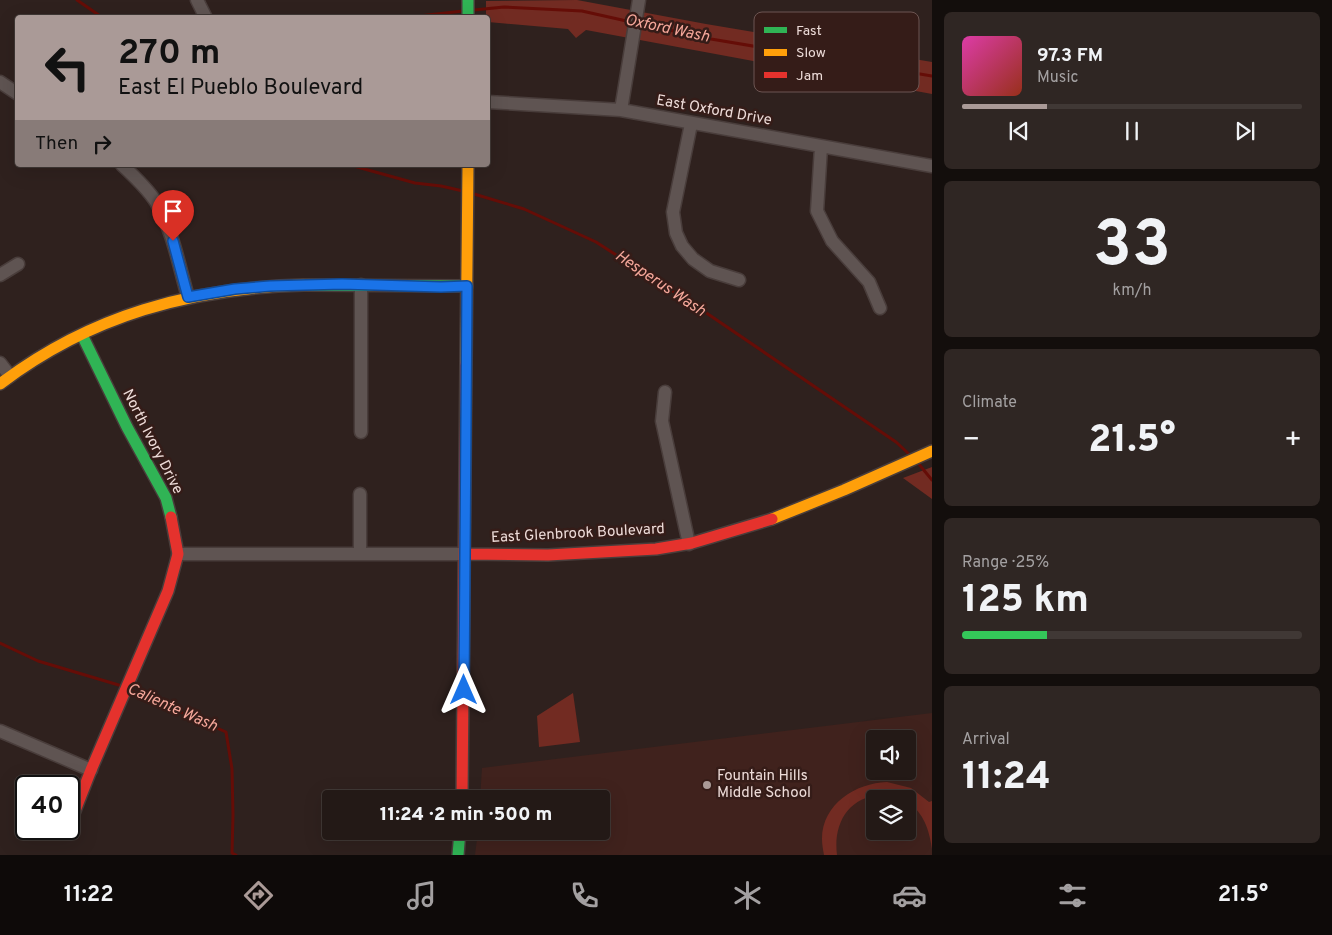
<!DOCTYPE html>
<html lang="en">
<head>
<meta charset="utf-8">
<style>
	body { margin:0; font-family:Overpass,sans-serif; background:#2f2623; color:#f1f3f6; height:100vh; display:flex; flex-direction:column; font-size:19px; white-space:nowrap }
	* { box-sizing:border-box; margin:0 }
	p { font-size:16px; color:#a3a0a1 }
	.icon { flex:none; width:28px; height:28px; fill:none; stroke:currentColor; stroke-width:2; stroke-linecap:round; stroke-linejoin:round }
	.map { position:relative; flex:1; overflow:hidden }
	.sheet { display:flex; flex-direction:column; gap:12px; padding:12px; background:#130e0c; width:400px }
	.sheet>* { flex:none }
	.banner { position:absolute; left:15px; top:15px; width:475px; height:152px; border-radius:5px; box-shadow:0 5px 20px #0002,0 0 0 1px #403835; background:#aa9a97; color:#111; overflow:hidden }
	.controls { position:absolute; left:866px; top:730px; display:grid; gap:10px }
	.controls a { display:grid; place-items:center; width:50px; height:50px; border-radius:5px; background:#231916; box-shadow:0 5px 20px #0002,0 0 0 1px #403835; font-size:25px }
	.speed { position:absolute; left:15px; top:775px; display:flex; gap:10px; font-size:25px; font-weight:700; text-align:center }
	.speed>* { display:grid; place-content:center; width:65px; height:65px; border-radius:50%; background:#231916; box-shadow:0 5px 20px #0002,0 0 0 1px #403835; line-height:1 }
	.speed .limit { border:2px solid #111; border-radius:8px; background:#fff; color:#111 }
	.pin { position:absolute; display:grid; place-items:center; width:42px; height:42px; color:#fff; margin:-51px -21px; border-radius:50% 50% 50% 0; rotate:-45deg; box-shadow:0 0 5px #0007 }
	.pin .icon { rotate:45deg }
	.me { position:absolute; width:55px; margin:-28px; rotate:0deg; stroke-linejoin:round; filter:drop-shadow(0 0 4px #0008) }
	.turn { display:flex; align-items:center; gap:18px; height:105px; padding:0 20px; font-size:22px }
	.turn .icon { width:65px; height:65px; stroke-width:2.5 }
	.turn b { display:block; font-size:35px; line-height:42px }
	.then { display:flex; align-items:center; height:48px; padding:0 20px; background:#0003; gap:10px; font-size:19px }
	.big { font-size:38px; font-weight:800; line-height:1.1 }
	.sheet .widget { flex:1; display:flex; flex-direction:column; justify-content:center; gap:8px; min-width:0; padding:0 18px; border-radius:8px; background:#2f2623 }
	.sheet .dial { align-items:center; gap:0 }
	.dial b { font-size:65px; line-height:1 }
	.song { display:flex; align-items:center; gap:15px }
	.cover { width:60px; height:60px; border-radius:8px; background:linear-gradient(135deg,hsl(320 70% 55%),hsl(10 70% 35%)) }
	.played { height:5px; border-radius:2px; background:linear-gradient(90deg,#aa9a97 25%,#403835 25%) }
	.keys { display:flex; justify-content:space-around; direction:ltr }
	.heat { display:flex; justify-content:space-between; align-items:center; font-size:28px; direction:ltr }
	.charge { height:8px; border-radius:4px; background:linear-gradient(90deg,#34c759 25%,#403835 0) }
	.trip { position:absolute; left:322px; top:790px; width:288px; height:50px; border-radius:5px; background:#231916; box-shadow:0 5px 20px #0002,0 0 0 1px #403835; font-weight:800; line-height:50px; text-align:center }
	.tab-bar { display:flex; height:80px; justify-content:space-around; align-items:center; background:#0e0a09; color:#a3a0a1 }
	.tab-bar .icon { width:35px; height:35px }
	.tab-bar .active { color:#aa9a97 }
	.tab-bar b { font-size:22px; color:#f1f3f6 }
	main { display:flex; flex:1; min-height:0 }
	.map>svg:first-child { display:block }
	.built { fill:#40221d; fill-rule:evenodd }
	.green { fill:#722b22 }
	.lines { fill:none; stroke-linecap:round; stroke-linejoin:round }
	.stream { stroke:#650d07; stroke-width:3 }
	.street-casing { stroke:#493d3b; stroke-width:15 }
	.fast-casing { stroke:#493d3b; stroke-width:14 }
	.slow-casing { stroke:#493d3b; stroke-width:14 }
	.jam-casing { stroke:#493d3b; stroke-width:14 }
	.street { stroke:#5f5452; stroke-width:12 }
	.fast { stroke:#30b455; stroke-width:11 }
	.slow { stroke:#ff9f0a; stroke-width:11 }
	.jam { stroke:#e5322d; stroke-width:11 }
	.route-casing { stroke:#114b97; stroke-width:12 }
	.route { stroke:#1a73e8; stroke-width:9 }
	.poi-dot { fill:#aa9a97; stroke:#351c18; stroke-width:2 }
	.labels { text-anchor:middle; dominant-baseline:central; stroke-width:5; stroke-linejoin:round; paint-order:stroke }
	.street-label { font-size:15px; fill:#eddbd8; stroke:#351c18 }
	.poi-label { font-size:15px; fill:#eddbd8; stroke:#351c18; text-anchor:start }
	.water-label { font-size:16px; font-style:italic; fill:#f5a79a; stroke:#351c18 }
	.key { fill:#351c18; stroke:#6c5552; stroke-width:1 }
	.key-label { font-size:14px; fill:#eddbd8 }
</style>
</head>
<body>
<main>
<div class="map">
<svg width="932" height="855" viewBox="0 0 932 855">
	<rect width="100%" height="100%" fill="#2f211e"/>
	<path class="built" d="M 932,713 L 932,855 L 475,855 L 478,831 L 601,831 L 601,799 L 480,799 L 482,768 ZM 875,739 L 908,739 L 908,771 L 875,771 ZM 875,799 L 908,799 L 908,831 L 875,831 Z"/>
	<path class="green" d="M 577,0 L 706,24 L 932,62 L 932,94 L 586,30 L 576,38 L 568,29 L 488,22 L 488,18 L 486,18 L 486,1 Z
		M 932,467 L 932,499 L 903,478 Z
		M 573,693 L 580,742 L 539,747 L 537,716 Z
		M 887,782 L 911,788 L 929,802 L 932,801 L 932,849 C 929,829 924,814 908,802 L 908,799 C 898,799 890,794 881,795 C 848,797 833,824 837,855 L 824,855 C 823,850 822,844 822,839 C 822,804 856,783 887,782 Z"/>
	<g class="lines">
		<path class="stream" d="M 77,0 L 103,18
			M 474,10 L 504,7 L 582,11 L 631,22
			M 401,18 L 463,11
			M 637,23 L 711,39 L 932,76
			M 350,165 L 415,183 L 441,186 L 463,191
			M 474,194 L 524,209 L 596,242 L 702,310 L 896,442 L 910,455
			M 918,463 L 932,480
			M 0,643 L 38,661 L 122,686
			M 132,691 L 226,732 L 232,769 L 233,815 L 232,853 L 236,855"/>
		<defs>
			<path id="street" d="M 197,0 L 206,18
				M 0,82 L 18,94
				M 488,102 L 621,110 L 932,166
				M 621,110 L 639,0
				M 691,124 L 673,212 L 676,233 L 682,246 L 693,259 L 710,271 L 739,280
				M 821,147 L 817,211 L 832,241 L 869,282 L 880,308
				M 122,165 C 134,176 147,188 156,202 C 173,231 179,266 188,297
				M 0,275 L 18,264
				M 0,363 L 10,376
				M 665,392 L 662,421 L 689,544
				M 361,432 L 361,285
				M 178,554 L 465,554
				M 360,554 L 360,494
				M 0,731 L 91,770"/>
			<path id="fast" d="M 468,0 L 468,18
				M 304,285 L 467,286
				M 82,335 L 127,427 L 166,498 L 171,517
				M 458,855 L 460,831"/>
			<path id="slow" d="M 466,363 L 468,165
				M 0,384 C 91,315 191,288 304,285
				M 772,519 L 844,490 L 932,451"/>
			<path id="jam" d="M 465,554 L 548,555 L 656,549 L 692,543 L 772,519
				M 462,799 L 466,363
				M 73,816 L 91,770 L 168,591 L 178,554 L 171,517"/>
		</defs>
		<use href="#street" class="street-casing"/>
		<use href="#fast" class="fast-casing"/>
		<use href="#slow" class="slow-casing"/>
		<use href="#jam" class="jam-casing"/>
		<use href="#street" class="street"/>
		<use href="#fast" class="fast"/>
		<use href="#slow" class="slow"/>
		<use href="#jam" class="jam"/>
	</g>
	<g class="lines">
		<defs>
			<path id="route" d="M 173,241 L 188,297 L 235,289 L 270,286 L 342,284 L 441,287 L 467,286 L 464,690"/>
		</defs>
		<use href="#route" class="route-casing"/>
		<use href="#route" class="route"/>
	</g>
	<circle class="poi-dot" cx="707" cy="785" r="5"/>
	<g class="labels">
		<g class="street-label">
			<text transform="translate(714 111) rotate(10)">East Oxford Drive</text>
			<text transform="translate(152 442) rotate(63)">North Ivory Drive</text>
			<text transform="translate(578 534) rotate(-3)">East Glenbrook Boulevard</text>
		</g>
		<g class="poi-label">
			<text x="717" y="776">Fountain Hills<tspan x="717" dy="17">Middle School</tspan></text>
		</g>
		<g class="water-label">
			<text transform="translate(667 29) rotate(12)">Oxford Wash</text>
			<text transform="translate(660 284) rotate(34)">Hesperus Wash</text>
			<text transform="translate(172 708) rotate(24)">Caliente Wash</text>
		</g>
	</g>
	<rect x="754" y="12" width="165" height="80" rx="8" class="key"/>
	<rect x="764" y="27" width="23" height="6" fill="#30b455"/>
	<rect x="764" y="49" width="23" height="7" fill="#ff9f0a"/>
	<rect x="764" y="72" width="23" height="6" fill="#e5322d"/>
	<g class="key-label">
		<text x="796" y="35">Fast</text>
		<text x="796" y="57">Slow</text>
		<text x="796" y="80">Jam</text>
	</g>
</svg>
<div class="controls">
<a><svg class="icon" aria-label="sound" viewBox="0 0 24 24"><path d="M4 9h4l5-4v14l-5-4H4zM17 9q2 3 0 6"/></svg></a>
<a><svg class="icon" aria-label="layers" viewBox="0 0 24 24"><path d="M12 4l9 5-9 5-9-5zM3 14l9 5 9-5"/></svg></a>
</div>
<div class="speed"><div class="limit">40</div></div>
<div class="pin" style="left:173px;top:241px;background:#d93025"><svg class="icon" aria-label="arrive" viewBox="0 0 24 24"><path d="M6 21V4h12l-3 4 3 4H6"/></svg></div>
<svg class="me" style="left:464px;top:690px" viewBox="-20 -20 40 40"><path d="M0-17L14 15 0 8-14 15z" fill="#1a73e8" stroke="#fff" stroke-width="4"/></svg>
<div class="trip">11:24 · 2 min · 500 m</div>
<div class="banner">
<div class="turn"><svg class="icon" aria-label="left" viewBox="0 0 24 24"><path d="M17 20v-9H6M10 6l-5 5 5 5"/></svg><div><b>270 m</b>East El Pueblo Boulevard</div></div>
<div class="then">Then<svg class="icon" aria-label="right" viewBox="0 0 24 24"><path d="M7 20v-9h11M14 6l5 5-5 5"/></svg></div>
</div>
</div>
<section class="sheet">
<div class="widget">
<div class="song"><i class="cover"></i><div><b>97.3 FM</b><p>Music</p></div></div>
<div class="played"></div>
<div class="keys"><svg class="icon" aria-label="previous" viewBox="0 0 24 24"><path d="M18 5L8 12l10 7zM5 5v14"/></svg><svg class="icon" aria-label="pause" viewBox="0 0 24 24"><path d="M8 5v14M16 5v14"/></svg><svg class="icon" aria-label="next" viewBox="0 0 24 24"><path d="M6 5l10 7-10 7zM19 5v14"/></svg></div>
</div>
<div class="widget dial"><b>33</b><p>km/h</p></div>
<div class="widget"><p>Climate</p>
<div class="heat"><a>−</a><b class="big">21.5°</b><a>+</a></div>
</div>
<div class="widget"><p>Range · 25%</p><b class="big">125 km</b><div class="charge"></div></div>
<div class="widget"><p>Arrival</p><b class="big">11:24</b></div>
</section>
</main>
<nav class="tab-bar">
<b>11:22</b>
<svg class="icon active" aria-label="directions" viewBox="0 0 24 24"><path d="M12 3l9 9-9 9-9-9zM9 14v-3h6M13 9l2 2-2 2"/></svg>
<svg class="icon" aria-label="music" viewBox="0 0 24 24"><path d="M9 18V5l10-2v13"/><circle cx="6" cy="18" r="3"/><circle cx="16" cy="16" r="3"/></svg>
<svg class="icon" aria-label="phone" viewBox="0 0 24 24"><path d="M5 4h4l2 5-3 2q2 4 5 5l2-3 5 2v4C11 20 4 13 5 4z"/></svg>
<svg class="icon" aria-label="climate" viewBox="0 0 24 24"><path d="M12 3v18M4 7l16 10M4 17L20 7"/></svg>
<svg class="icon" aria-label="car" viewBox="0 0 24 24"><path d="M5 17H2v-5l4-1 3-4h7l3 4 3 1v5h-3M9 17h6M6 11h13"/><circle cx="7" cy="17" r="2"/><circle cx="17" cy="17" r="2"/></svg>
<svg class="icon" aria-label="filters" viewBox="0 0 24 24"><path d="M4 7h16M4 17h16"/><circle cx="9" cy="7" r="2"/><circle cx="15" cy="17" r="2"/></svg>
<b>21.5°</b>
</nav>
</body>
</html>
